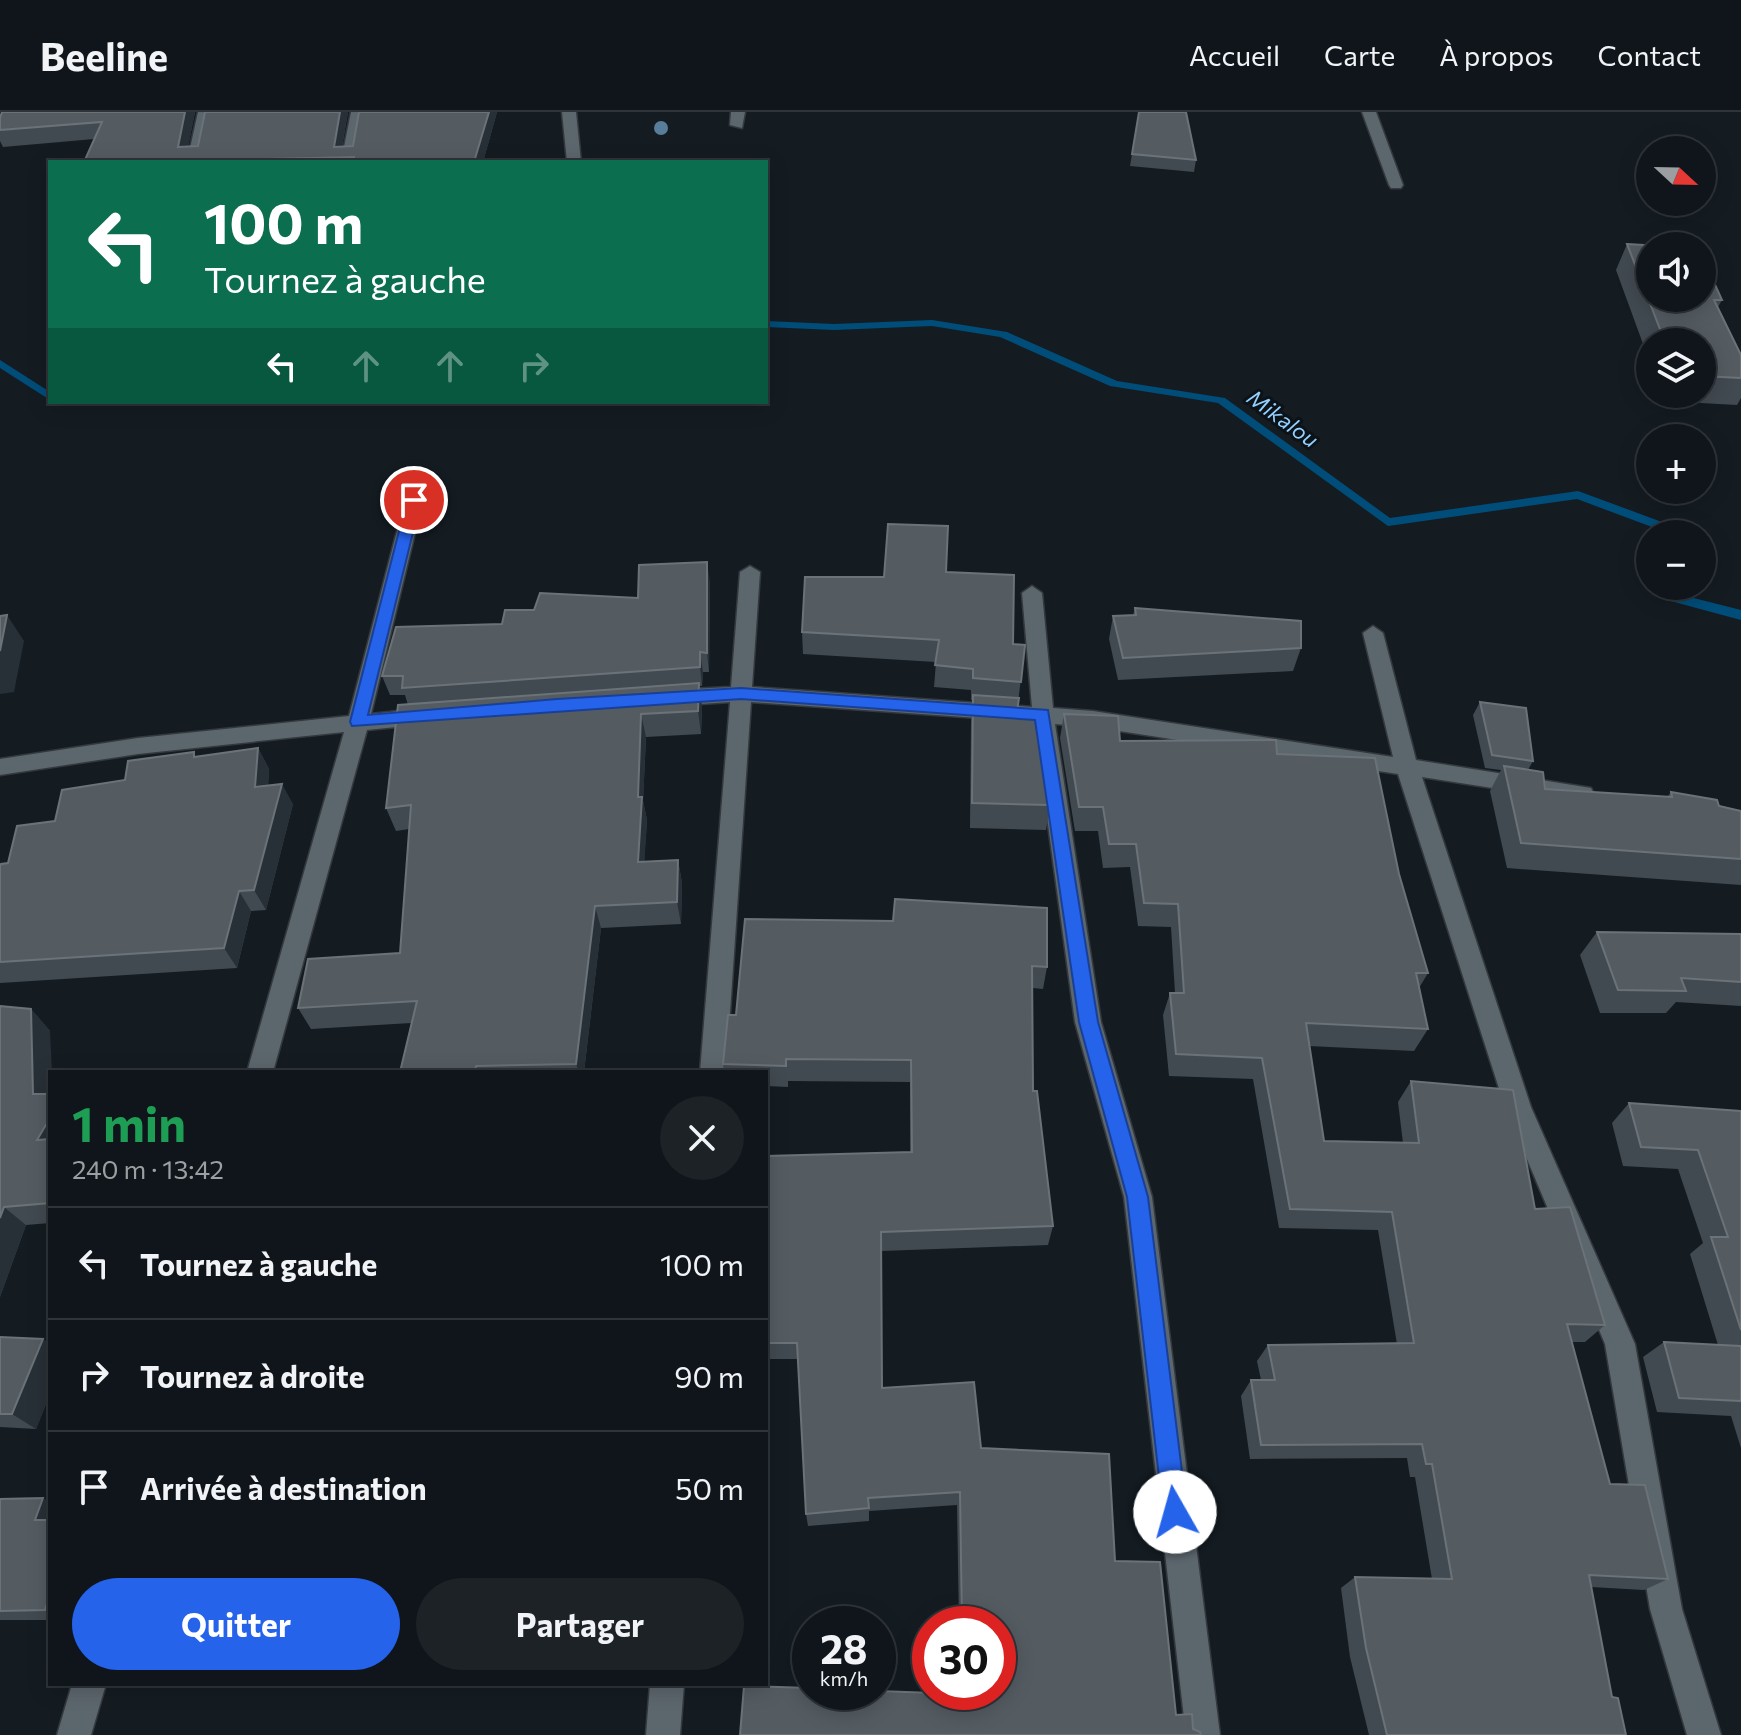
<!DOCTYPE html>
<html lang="fr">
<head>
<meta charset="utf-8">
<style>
  :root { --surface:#0f151a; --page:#1d2227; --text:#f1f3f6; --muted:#9b9fa2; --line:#2f3439; --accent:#2563eb }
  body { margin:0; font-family:Commissioner,sans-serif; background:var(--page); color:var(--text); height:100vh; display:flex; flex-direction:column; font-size:30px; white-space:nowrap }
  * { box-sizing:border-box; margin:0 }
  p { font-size:26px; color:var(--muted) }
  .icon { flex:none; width:44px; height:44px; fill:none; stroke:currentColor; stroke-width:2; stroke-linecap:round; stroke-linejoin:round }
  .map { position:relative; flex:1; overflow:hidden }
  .details { position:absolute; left:48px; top:958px; width:720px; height:616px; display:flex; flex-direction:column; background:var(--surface); border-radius:0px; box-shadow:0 4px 20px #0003,0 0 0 2px var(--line) }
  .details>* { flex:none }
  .hud { position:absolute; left:48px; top:48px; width:720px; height:244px; border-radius:0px; box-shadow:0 4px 20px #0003,0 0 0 2px var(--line); background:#0b6e4f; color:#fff; overflow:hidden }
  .needle { width:52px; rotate:112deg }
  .tools { position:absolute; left:1636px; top:24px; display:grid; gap:16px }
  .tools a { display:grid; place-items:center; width:80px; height:80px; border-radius:50%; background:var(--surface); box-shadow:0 4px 20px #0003,0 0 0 2px var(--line); font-size:40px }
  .speed { position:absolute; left:792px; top:1494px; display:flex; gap:16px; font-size:40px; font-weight:700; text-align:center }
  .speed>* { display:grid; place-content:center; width:104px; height:104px; border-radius:50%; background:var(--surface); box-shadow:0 4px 20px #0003,0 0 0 2px var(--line); line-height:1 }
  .speed small { font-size:20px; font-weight:400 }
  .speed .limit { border:12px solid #d22; background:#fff; color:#111 }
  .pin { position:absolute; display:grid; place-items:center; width:68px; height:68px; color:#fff; margin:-34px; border:4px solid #fff; border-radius:50%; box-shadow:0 2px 8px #0007 }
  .me { position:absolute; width:88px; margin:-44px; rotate:353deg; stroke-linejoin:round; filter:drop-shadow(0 0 6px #0008) }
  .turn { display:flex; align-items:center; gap:28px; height:168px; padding:0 24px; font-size:36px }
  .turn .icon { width:104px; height:104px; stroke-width:2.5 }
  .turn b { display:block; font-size:56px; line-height:68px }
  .lanes { display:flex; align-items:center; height:76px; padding:0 24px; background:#0003; justify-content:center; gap:40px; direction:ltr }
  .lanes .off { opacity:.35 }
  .round { display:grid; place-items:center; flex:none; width:84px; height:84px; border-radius:42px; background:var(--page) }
  .overview { display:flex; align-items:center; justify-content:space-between; height:136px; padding:0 24px }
  h1 { font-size:48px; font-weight:700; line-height:60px; color:#1e9e55 }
  .action { display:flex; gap:16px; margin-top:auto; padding:16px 24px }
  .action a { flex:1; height:92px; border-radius:48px; background:var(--accent); color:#fff; font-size:32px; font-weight:700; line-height:92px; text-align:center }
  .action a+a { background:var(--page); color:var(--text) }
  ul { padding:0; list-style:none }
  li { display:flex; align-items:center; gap:24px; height:112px; padding:0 24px; border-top:2px solid var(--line) }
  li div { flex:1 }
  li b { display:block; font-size:30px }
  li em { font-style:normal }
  header { display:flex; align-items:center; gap:48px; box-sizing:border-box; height:112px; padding:0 40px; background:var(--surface); border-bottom:2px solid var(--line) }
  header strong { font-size:38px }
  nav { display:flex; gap:44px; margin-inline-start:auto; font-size:28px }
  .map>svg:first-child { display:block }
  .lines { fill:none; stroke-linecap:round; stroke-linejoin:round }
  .stream { fill:#004d79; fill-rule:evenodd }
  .street-casing { stroke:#34393d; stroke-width:3 }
  .street { fill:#5c666d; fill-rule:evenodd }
  .tree { fill:#587d9a }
  .wall { fill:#424a51 }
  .shaded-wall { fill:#283037 }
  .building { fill:#545c62; stroke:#6b7278; stroke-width:2 }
  .route { fill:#2563eb; stroke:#184099; stroke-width:2 }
  .labels { text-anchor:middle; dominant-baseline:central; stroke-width:6; stroke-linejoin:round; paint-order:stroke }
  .far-water-label { font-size:22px; font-style:italic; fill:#93d0ff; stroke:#0b1319 }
</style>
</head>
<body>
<header>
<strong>Beeline</strong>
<nav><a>Accueil</a><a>Carte</a><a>À propos</a><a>Contact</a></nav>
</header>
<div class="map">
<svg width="1741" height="1623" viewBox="0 0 1741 1623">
  <rect width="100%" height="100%" fill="#141c22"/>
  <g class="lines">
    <path class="stream" d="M 932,208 L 1007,220 L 1117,269 L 1225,286 L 1390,406 L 1578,379 L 1662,410 L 1665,422 L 1653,422 L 1652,415 L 1577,387 L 1388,414 L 1218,291 L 1110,274 L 1000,225 L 932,214 L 834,218 L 766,215 L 766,209 L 834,212 Z
      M 0,248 L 50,280 L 50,288 L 0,256 Z
      M 1659,474 L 1673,474 L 1674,481 L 1741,498 L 1741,508 L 1663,487 Z"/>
    <g class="street-casing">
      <path id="street" d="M 198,0 L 212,0 L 201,50 L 187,50 Z
        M 351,0 L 365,0 L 355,50 L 341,50 Z
        M 562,0 L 576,0 L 581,50 L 567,50 Z
        M 731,0 L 745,0 L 742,16 L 730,13 Z
        M 1362,0 L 1376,0 L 1403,73 L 1401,76 L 1391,76 L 1389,73 Z
        M 414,382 L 423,388 L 371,602 L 426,596 L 434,599 L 437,604 L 434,609 L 426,612 L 367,618 L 273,960 L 247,960 L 344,620 L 138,642 L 0,663 L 0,647 L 138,626 L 349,604 L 405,388 Z
        M 750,454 L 760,460 L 752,575 L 1032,595 L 1022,481 L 1032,474 L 1042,481 L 1053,596 L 1093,599 L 1393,645 L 1363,521 L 1373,514 L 1383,521 L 1416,648 L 1591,676 L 1594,682 L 1591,688 L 1583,690 L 1422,665 L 1531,995 L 1635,1232 L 1682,1497 L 1721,1623 L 1687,1623 L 1650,1497 L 1605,1232 L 1505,995 L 1398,662 L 1093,615 L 1055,612 L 1101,910 L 1152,1085 L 1220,1623 L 1186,1623 L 1124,1085 L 1075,910 L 1034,610 L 751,590 L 726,960 L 700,960 L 730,590 L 671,594 L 664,591 L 660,586 L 664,581 L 671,578 L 731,575 L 740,460 Z
        M 72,1572 L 106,1572 L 91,1623 L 57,1623 Z
        M 650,1572 L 684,1572 L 680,1623 L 646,1623 Z"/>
    </g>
    <use href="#street" class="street"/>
  </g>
  <circle class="tree" cx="661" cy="16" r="7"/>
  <path class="wall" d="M 2,0 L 195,0 L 188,34 L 198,34 L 205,0 L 348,0 L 342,35 L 353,34 L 497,0 L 483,50 L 84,50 L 94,27 L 3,35 L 0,29 L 0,6 Z
    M 1134,0 L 1186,0 L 1196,48 L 1194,60 L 1130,54 L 1139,0 Z
    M 1627,132 L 1722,188 L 1718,195 L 1741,243 L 1741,286 L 1737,293 L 1664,289 L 1661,282 L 1702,282 L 1702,230 L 1650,230 L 1650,251 L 1616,158 Z
    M 946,460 L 1013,532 L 1025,533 L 1017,599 L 1050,693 L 1046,718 L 970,716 L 971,609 L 973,588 L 971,588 L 971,578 L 934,575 L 936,550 L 803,542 L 802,520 L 884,465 Z
    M 710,470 L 709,560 L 703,560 L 702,574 L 699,574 L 702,595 L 701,622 L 646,625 L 643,689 L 647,708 L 644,750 L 678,748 L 682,771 L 681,812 L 601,816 L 584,960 L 400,960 L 411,911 L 311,917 L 298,896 L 400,841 L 409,717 L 396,719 L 386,696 L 408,593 L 405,583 L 390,583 L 382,564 L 534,498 L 638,486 Z
    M 1135,496 L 1301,536 L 1293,559 L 1118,568 L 1109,527 L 1113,504 L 1133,503 Z
    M 1480,590 L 1533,649 L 1528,658 L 1545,677 L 1667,685 L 1671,680 L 1741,699 L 1741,773 L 1507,756 L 1490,679 L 1501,658 L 1485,656 L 1473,603 Z
    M 1064,602 L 1120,629 L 1277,642 L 1399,762 L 1428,861 L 1419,876 L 1428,917 L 1414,939 L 1309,934 L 1324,1029 L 1403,1031 L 1398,990 L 1411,969 L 1535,1097 L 1605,1213 L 1585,1230 L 1572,1230 L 1610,1372 L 1668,1467 L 1644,1478 L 1591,1475 L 1612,1585 L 1626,1623 L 1369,1623 L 1350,1545 L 1341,1476 L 1355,1465 L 1432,1467 L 1415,1365 L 1410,1365 L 1407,1346 L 1250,1347 L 1241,1284 L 1251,1268 L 1261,1268 L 1257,1249 L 1268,1233 L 1397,1232 L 1378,1118 L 1279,1116 L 1253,967 L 1169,964 L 1163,903 L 1170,881 L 1175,881 L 1171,815 L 1138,814 L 1130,755 L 1103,756 L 1098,719 L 1075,719 L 1060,626 Z
    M 258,636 L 269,657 L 268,674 L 293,692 L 266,798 L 251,799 L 237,856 L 0,871 L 0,754 L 8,751 L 55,709 L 125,668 L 197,645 Z
    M 893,809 L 1047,855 L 1043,877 L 1033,876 L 1033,979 L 1053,1114 L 1048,1133 L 882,1139 L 882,1276 L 981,1336 L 1115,1449 L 1176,1603 L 1193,1617 L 960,1582 L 959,1580 L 998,1580 L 998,1512 L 959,1512 L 957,1393 L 869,1399 L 869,1409 L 808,1414 L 806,1402 L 798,1247 L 766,1247 L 766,1044 L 910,1040 L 910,970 L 788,969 L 788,975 L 766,974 L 766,960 L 724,960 L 723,952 L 736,903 Z
    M 1597,820 L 1741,822 L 1741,894 L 1676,890 L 1666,901 L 1600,901 L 1580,843 Z
    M 0,894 L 31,897 L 50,919 L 50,1111 L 26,1113 L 0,1185 Z
    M 1629,991 L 1741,999 L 1741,1336 L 1731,1304 L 1657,1300 L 1643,1245 L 1664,1230 L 1718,1233 L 1690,1142 L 1703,1131 L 1678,1057 L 1623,1054 L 1612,1011 Z
    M 0,1225 L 43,1227 L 50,1233 L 50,1282 L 36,1317 L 0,1315 Z
    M 0,1387 L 50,1390 L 50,1508 L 0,1508 Z"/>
  <path class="shaded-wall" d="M 185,0 L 195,0 L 185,50 L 178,35 Z
    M 340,0 L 348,0 L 340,45 L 334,35 Z
    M 489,0 L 497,0 L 483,50 L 474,50 Z
    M 707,450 L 710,470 L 709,560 L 707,541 Z
    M 7,503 L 24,529 L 14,580 L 0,582 L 0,539 Z
    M 700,540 L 703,560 L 702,574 L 700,555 Z
    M 699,571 L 702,595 L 701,622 L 698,599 Z
    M 641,602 L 646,625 L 643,689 L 647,708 L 643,773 L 638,750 L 638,685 Z
    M 258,636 L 269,657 L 267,696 L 255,675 Z
    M 282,672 L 293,692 L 266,798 L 254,778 Z
    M 678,748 L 682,771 L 681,812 L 677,790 Z
    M 239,779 L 251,799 L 237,856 L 224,836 Z
    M 595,794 L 601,816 L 584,960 L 579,960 L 576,952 Z
    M 31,897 L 50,919 L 52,960 L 50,960 L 50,999 L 33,982 Z
    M 50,1006 L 50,1041 L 37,1028 Z
    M 4,1095 L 26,1113 L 0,1185 L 0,1106 Z
    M 43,1227 L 50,1233 L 50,1282 L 36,1317 L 12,1302 Z
    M 43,1386 L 50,1390 L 50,1416 L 35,1408 Z
    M 50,1482 L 50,1500 L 45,1498 Z"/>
  <path class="building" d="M 2,0 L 185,0 L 178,35 L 198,34 L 205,0 L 340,0 L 334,35 L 353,34 L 359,0 L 489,0 L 474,50 L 353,50 L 354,45 L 267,47 L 266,50 L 84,50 L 102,10 L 0,18 L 0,6 Z
    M 1139,0 L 1186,0 L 1196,48 L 1132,42 Z
    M 1627,132 L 1662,134 L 1650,134 L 1650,186 L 1702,186 L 1702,144 L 1722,188 L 1714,188 L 1741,243 L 1741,266 L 1702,264 L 1702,230 L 1665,230 Z
    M 888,412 L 948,414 L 946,460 L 1014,463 L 1013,532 L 1025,533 L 1021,570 L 973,566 L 973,557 L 935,553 L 939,528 L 802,520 L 805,465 L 884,465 Z
    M 707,450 L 707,541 L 700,540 L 700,555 L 402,576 L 403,564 L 382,564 L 396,515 L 502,512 L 505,498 L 534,498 L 540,481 L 638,486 L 639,453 Z
    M 1135,496 L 1301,509 L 1301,536 L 1123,546 L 1113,504 L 1136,503 Z
    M 7,503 L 0,539 L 0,504 Z
    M 699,571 L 698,599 L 641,602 L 638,685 L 642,685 L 638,750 L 678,748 L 677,790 L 595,794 L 576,952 L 476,954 L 475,960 L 400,960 L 417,889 L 298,896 L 308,847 L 400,841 L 411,693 L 386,696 L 398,593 Z
    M 973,583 L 1019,586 L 1017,599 L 1036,600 L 1050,693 L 972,691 Z
    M 1480,590 L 1526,596 L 1533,649 L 1492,643 Z
    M 1064,602 L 1118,604 L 1120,629 L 1276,628 L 1277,642 L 1375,646 L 1399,762 L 1428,861 L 1416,861 L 1428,917 L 1306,911 L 1324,1029 L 1419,1031 L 1411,969 L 1513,978 L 1535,1097 L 1570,1095 L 1605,1213 L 1567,1212 L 1610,1372 L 1645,1373 L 1668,1467 L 1589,1463 L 1612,1585 L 1618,1586 L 1626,1623 L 1387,1623 L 1366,1536 L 1355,1465 L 1452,1467 L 1432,1352 L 1426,1352 L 1422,1332 L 1261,1333 L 1251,1268 L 1275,1268 L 1268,1233 L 1414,1231 L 1392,1100 L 1290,1097 L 1262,946 L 1176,942 L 1170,881 L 1184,881 L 1178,792 L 1144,791 L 1136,732 L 1109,732 L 1103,695 L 1079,695 Z
    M 258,636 L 255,675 L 282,672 L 254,778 L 239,779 L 224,836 L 0,850 L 0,754 L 1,752 L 8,751 L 17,714 L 55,709 L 62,678 L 125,668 L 128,649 L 194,640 L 194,645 Z
    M 1504,654 L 1543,660 L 1545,677 L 1672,685 L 1671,680 L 1717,688 L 1719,694 L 1741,699 L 1741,747 L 1521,731 Z
    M 895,787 L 1047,796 L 1047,855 L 1032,854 L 1033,979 L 1037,979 L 1053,1114 L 881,1120 L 882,1276 L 974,1270 L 981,1336 L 1109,1342 L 1115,1449 L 1160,1450 L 1176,1603 L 1192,1602 L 1193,1617 L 1200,1620 L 1201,1623 L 740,1623 L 744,1574 L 810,1576 L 810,1580 L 878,1579 L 962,1582 L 962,1580 L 998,1580 L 998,1512 L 962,1512 L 960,1380 L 868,1386 L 869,1396 L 806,1402 L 797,1231 L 766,1231 L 766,1044 L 912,1040 L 911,948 L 786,947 L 786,954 L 723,952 L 728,903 L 736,903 L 745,807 L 893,809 Z
    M 1597,820 L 1741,822 L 1741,870 L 1681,866 L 1686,879 L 1618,878 Z
    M 0,894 L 31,897 L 33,982 L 50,982 L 50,1006 L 37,1028 L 50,1027 L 50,1091 L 4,1095 L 0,1106 Z
    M 1629,991 L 1741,999 L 1741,1218 L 1711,1125 L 1728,1125 L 1698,1038 L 1641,1035 Z
    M 0,1225 L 43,1227 L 12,1302 L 0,1302 Z
    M 1664,1230 L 1741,1234 L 1741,1289 L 1679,1286 Z
    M 43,1386 L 35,1408 L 50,1408 L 50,1482 L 45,1498 L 0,1499 L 0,1387 Z"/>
  <path class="route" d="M 414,383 L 421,388 L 368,603 L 557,587 L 741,576 L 1048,598 L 1098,910 L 1148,1085 L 1187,1400 L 1183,1409 L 1175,1412 L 1167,1409 L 1163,1400 L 1127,1085 L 1079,910 L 1035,608 L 741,587 L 352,614 L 350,610 L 407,388 Z"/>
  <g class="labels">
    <g class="far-water-label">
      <text transform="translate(1283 306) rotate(36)">Mikalou</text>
    </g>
  </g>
</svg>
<div class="tools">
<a><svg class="needle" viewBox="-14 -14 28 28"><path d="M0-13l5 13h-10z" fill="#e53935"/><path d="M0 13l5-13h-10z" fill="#9b9fa2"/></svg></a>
<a><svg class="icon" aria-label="sound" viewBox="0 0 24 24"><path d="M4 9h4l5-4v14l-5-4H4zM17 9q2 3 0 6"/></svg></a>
<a><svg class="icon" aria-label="layers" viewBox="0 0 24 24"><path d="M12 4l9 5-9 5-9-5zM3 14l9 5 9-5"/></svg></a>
<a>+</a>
<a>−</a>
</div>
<div class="speed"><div>28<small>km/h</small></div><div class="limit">30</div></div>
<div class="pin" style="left:414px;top:388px;background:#d93025"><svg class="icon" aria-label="arrive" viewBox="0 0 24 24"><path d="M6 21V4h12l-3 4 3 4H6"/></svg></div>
<svg class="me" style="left:1175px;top:1400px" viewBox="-20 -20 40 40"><circle r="19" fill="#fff"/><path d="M0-13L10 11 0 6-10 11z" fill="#2563eb"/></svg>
<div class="hud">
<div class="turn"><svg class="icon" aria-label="left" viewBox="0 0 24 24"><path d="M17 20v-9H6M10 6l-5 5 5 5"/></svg><div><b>100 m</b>Tournez à gauche</div></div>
<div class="lanes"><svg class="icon" aria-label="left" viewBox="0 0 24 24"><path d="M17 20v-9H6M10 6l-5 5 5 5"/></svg><svg class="icon off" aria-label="ahead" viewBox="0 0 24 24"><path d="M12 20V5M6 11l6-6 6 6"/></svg><svg class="icon off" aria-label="ahead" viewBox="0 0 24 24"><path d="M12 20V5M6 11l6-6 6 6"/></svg><svg class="icon off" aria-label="right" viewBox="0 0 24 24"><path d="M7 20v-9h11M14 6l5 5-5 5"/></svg></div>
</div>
<section class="details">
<div class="overview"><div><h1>1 min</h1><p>240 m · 13:42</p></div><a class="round"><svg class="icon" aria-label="close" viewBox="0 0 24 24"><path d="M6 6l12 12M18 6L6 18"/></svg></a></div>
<ul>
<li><svg class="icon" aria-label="left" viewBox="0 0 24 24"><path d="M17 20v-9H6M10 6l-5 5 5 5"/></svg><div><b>Tournez à gauche</b></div><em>100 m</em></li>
<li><svg class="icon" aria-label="right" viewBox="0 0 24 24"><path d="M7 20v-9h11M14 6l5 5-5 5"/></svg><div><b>Tournez à droite</b></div><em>90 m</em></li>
<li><svg class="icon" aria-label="arrive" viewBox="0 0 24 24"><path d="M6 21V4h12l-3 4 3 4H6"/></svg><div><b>Arrivée à destination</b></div><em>50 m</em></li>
</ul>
<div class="action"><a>Quitter</a><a>Partager</a></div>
</section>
</div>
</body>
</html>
